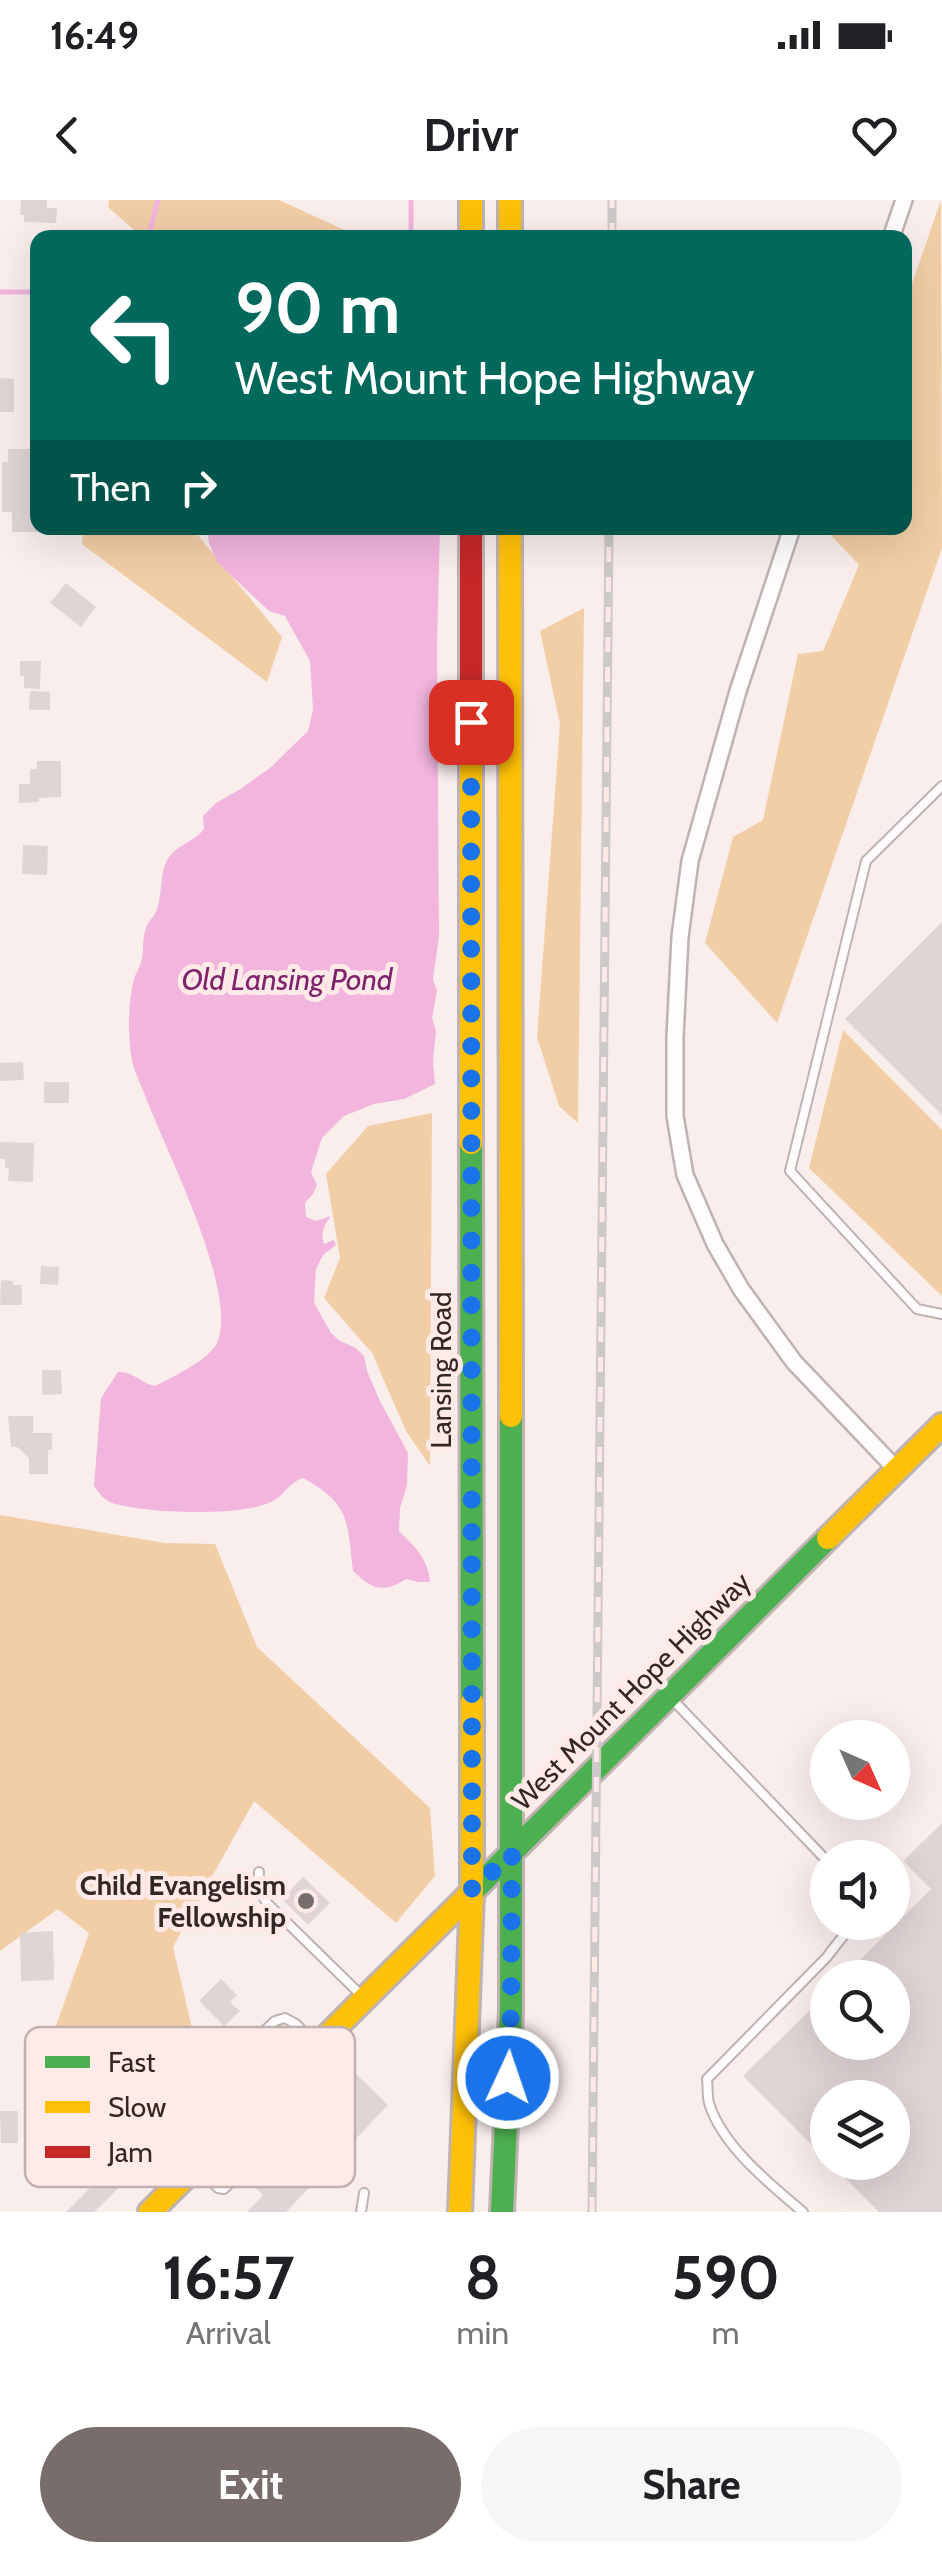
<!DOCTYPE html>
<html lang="en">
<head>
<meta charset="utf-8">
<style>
  :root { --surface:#fff; --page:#f6f6f6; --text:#202124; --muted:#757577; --accent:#796d6b }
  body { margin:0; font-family:Cabin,sans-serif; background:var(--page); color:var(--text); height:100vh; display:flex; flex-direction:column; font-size:38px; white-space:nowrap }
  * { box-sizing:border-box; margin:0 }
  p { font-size:32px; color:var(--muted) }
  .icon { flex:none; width:55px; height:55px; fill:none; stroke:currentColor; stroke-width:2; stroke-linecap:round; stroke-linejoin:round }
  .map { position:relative; height:2012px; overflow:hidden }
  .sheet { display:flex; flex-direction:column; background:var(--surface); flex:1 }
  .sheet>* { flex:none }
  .banner { position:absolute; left:30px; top:30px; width:882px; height:305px; border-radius:20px; box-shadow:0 10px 40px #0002; background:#00695c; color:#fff; overflow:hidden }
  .needle { width:65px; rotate:135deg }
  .buttons { position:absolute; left:810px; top:1520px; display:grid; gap:20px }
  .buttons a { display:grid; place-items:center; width:100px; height:100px; border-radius:50%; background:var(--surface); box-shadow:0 10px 40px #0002; font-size:50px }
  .pin { position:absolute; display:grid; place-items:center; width:85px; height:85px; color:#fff; margin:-42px; border-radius:20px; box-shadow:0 5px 15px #0006 }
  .me { position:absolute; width:110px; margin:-55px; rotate:3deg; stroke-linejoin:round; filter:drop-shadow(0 0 8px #0008) }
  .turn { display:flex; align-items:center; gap:35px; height:210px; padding:0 40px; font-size:45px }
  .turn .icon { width:130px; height:130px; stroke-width:2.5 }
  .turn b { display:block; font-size:70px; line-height:85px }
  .then { display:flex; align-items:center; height:95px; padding:0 40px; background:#0003; gap:20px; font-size:38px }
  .eta { display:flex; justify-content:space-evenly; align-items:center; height:170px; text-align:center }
  .eta b { font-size:60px; font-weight:700; line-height:70px }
  .primary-button { display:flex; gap:20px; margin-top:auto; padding:20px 40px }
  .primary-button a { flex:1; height:115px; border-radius:60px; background:var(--accent); color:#fff; font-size:40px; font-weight:700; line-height:115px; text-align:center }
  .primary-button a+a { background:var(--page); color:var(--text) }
  .status { display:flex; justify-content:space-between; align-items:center; height:70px; padding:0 50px; background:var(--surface); direction:ltr }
  .status svg { height:28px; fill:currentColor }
  header { display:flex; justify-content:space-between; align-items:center; height:130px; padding:0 40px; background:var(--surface); font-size:45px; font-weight:700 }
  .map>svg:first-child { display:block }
  .green { fill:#f2cea6 }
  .water { fill:#f2b5de }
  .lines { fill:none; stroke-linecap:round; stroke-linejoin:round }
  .stream { stroke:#f2b5de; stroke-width:5 }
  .building { fill:#e0d4d5 }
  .lane-casing { stroke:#bfb3b2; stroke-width:12 }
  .street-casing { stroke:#bfb3b2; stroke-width:20 }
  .fast-casing { stroke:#bfb3b2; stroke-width:28 }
  .slow-casing { stroke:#bfb3b2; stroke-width:28 }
  .jam-casing { stroke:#bfb3b2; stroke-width:28 }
  .lane { stroke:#fefcfc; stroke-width:8 }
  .street { stroke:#fefcfc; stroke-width:15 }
  .fast { stroke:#4caf50; stroke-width:22 }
  .slow { stroke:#ffc107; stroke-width:22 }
  .jam { stroke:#c62828; stroke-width:22 }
  .rail-casing { stroke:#cdc9c9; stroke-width:9 }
  .rail { stroke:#ffeae8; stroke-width:5; stroke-dasharray:15; stroke-linecap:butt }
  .route { stroke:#1a73e8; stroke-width:18; stroke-dasharray:0 32.4 }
  .poi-dot { fill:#796d6b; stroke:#ffeae8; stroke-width:4 }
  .labels { text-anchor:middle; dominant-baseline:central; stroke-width:10; stroke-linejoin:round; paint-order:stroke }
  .street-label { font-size:28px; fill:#332725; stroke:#ffeae8 }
  .poi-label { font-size:28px; font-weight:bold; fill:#332725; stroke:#ffeae8; text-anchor:end }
  .water-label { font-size:30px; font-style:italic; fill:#7f216b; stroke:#ffeae8 }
  .key { fill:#ffeae8; stroke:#c2b0ae; stroke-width:2.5 }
  .key-label { font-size:28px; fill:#332725 }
</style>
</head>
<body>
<div class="status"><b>16:49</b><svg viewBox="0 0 49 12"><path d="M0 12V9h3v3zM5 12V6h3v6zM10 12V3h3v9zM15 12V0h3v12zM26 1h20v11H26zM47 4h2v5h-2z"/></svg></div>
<header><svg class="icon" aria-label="back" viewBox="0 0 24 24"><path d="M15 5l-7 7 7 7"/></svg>Drivr<svg class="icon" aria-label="heart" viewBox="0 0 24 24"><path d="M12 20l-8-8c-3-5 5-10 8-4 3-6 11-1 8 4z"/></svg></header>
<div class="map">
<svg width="942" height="2012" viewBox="0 0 942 2012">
  <rect width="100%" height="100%" fill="#faeeed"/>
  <path class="green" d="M 109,0 L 279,0 L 360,37 L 142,37 L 108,7 Z
    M 941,0 L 942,348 L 777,823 L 705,743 L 733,637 L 763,620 L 798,454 L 823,451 L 859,365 L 827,331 L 828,328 L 905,328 L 905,104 Z
    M 83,328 L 192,328 L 282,437 L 267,482 L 82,344 Z
    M 584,408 L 578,923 L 559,906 L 537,837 L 560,524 L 540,431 Z
    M 843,830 L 942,930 L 942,1096 L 809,968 Z
    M 432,913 L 430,1266 L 406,1231 L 372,1153 L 324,1098 L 340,1058 L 326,974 L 368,926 Z
    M 0,1315 L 165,1343 L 215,1344 L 257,1447 L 430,1608 L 435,1676 L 396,1723 L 254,1601 L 173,1747 L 199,1858 L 144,1842 L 72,1909 L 31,1896 L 89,1733 L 58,1709 L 0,1751 Z"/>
  <path class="water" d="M 207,328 L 440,328 L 437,444 L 439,736 L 433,779 L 437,791 L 432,818 L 436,831 L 433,861 L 435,884 L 404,899 L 374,904 L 344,916 L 322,938 L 311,972 L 317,985 L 313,994 L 305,1003 L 306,1017 L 316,1021 L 331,1016 C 324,1026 320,1032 324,1044 L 334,1040 L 336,1045 L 323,1055 L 316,1069 L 314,1103 L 331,1133 L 340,1141 L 356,1148 L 364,1156 L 367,1171 L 379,1199 L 408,1253 L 407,1285 L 400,1308 L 399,1331 C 415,1347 428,1358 430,1382 L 419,1382 L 406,1379 C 382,1394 372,1389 353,1371 C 347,1322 351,1304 303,1278 C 289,1282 285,1295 273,1301 C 245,1317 141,1314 110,1302 C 103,1299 99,1293 94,1286 L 101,1198 L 118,1172 C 133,1171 141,1183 155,1186 C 172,1177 209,1160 217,1143 C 239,1092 166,951 146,898 C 141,884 133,870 131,855 C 128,832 128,802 134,779 C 136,772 141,766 142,758 C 144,748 142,738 146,728 C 148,721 155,716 157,709 C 163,692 159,672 169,657 C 179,644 194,642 204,629 L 203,616 L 216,603 L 239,590 L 270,568 L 308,531 L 313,510 L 310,461 L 285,416 L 269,411 L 217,362 L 209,343 Z"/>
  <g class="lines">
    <path class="stream" d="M 411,0 L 411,38
      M 130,38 L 149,35 L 158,0
      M 0,92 L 38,92"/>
  </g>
  <path class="building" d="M 21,0 L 47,0 L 47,8 L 57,8 L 56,23 L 24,22 L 24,15 L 20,15 Z
    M 0,178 L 14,179 L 14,212 L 0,212 Z
    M 8,249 L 32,249 L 33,275 L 38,275 L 38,332 L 12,332 L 12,312 L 2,312 L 2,262 L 8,262 Z
    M 66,383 L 96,407 L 81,427 L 50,403 Z
    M 20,461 L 41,461 L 40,489 L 24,488 L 24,476 L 20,476 Z
    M 30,491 L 50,492 L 50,510 L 29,510 Z
    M 37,561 L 61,561 L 61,597 L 39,598 L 39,602 L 19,603 L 19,584 L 30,584 L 30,569 L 37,569 Z
    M 23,645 L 48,646 L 47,675 L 22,674 Z
    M 942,722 L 942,915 L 845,819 Z
    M 23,862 L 24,880 L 0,881 L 0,863 Z
    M 44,882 L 69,882 L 69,903 L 44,903 Z
    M 0,942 L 34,943 L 33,982 L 8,981 L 9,968 L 5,968 L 5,959 L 0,959 Z
    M 41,1066 L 59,1067 L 58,1085 L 40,1084 Z
    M 1,1080 L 13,1081 L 13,1085 L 22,1085 L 22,1105 L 0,1105 Z
    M 42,1170 L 61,1170 L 62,1194 L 42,1195 Z
    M 8,1216 L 33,1216 L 33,1233 L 52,1233 L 52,1250 L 48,1250 L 48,1274 L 29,1274 L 29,1258 L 17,1247 L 11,1247 Z
    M 942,1623 L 942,2012 L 879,2012 L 829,1962 L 892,1962 L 892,1898 L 828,1898 L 828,1961 L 743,1876 L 828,1792 L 828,1842 L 892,1842 L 892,1778 L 842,1778 L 931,1689 L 903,1661 Z
    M 303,1677 L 330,1703 L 308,1725 L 282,1699 Z
    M 53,1731 L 54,1780 L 21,1781 L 20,1733 Z
    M 221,1779 L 237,1795 L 230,1802 L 240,1811 L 224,1826 L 199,1801 Z
    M 353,1871 L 388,1905 L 286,2012 L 247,2012 L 263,1995 L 248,1981 Z
    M 0,1911 L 18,1911 L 18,1943 L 1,1943 Z
    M 107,1948 L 132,1975 L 94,2012 L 66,2012 L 92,1986 L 89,1983 L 104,1969 L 95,1959 Z"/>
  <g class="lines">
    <g class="lane-casing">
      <path id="lane" d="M 942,586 L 866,661 L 790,971 L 917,1109 L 942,1114
        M 672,1499 L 828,1662
        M 259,1672 L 258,1689 L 267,1703 L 361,1795
        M 244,1850 L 275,1821 L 285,1818 L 296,1824 L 314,1843
        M 197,1967 L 218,1988 L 224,1989 L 322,1892 L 321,1885 L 303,1867
        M 361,2012 L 364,1993
        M 803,2012 C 770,1984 722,1946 709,1903 C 707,1896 708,1886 707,1879 L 826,1758 L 851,1726 L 851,1722"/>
    </g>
    <g class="street-casing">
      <path id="street" d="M 891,38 L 904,0
        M 792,328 L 738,491 L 690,661 L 680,737 L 675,837 L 675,916 L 685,975 L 715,1044 L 741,1089 L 794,1162 L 896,1269"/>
    </g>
    <g class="fast-casing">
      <path id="fast" d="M 471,943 L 472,1502
        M 467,1697 L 828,1338
        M 502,2012 L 511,1811 L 511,1216"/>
    </g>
    <g class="slow-casing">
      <path id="slow" d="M 471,0 L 471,38
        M 510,0 L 510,38
        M 510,328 L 511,1216
        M 471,534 L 471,943
        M 828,1338 L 942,1225
        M 150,2012 L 467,1697
        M 460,2012 L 472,1692 L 472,1502"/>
    </g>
    <g class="jam-casing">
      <path id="jam" d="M 471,328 L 471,534"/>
    </g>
    <use href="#lane" class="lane"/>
    <use href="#street" class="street"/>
    <use href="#fast" class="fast"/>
    <use href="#slow" class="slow"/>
    <use href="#jam" class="jam"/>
    <g class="rail-casing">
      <path id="rail" d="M 612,38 L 612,0
        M 592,2012 L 609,328"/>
    </g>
    <use href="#rail" class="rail"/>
  </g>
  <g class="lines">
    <path class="route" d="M 471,522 L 472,1692 L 512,1652 L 511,1812 L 508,1878"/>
  </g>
  <circle class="poi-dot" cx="306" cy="1701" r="10"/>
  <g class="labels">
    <g class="street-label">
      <text transform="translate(441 1170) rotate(-90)">Lansing Road</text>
      <text transform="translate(631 1491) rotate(-45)">West Mount Hope Highway</text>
    </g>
    <g class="poi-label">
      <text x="286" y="1685">Child Evangelism<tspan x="286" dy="32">Fellowship</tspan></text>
    </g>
    <g class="water-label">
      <text x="287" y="779">Old Lansing Pond</text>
    </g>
  </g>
  <rect x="25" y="1827" width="330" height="160" rx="15" class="key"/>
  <rect x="45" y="1856" width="45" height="12" fill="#4caf50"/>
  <rect x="45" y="1901" width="45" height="12" fill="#ffc107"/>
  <rect x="45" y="1946" width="45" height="12" fill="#c62828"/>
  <g class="key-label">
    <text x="108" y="1872">Fast</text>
    <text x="108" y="1917">Slow</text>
    <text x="108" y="1962">Jam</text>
  </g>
</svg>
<div class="buttons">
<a><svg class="needle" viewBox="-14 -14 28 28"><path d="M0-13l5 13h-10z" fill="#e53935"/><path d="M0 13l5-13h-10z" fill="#757577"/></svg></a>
<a><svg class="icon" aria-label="sound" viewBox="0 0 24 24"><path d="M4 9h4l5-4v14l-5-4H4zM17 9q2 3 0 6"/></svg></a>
<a><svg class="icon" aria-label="search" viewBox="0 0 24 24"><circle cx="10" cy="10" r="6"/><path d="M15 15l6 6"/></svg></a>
<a><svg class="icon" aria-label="layers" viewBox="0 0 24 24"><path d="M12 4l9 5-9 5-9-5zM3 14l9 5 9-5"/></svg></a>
</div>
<div class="pin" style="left:471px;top:522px;background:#d93025"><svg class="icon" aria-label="arrive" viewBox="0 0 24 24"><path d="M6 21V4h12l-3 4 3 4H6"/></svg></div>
<svg class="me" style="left:508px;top:1878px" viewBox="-20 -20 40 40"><circle r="17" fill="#1a73e8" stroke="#fff" stroke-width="3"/><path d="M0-11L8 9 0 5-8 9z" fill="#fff"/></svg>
<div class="banner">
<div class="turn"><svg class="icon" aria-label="left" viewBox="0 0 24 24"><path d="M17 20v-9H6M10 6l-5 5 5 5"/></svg><div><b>90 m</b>West Mount Hope Highway</div></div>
<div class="then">Then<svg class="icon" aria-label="right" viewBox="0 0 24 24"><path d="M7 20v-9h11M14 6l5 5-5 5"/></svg></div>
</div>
</div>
<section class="sheet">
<div class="eta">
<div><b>16:57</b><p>Arrival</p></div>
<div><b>8</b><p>min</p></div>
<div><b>590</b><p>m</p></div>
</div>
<div class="primary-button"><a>Exit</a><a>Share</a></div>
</section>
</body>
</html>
